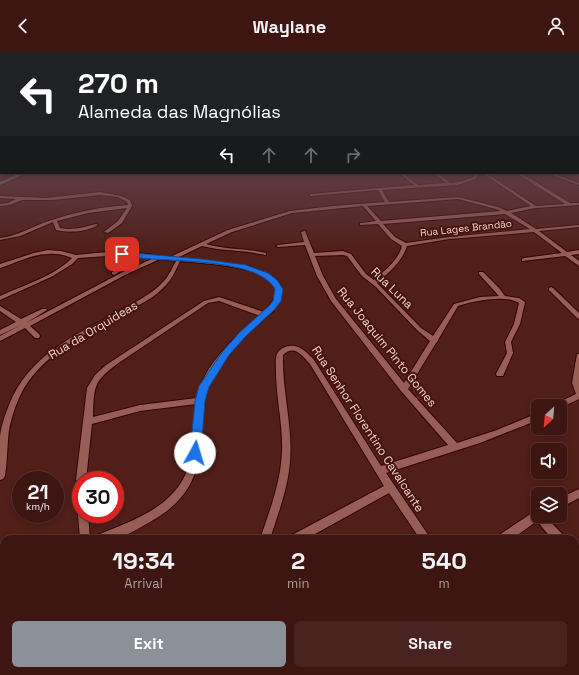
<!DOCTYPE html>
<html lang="en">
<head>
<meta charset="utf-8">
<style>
  :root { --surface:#3d1612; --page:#482320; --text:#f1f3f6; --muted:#ad9f9f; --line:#563532; --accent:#8c9099 }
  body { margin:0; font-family:"Space Grotesk",sans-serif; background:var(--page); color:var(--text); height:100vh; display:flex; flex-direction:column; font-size:15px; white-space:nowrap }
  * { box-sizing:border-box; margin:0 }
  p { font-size:13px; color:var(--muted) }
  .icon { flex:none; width:22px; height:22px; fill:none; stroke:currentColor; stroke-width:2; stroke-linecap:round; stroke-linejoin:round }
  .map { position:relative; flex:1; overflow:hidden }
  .side { position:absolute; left:0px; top:483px; width:579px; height:140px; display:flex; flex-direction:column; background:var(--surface); border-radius:12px 12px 0 0; box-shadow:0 2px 6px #0003,0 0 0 1px var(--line) }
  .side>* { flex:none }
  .guide { position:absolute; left:0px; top:0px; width:579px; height:122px; box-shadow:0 2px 6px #0003,0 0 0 1px var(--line); background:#202124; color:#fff; overflow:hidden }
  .needle { width:26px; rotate:206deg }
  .controls { position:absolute; left:531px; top:347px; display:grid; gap:8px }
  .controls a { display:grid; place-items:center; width:36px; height:36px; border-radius:6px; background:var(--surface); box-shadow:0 2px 6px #0003,0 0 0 1px var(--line); font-size:20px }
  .speed { position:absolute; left:12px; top:419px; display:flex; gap:8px; font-size:20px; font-weight:700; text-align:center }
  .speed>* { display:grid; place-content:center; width:52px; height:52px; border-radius:50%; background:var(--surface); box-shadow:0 2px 6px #0003,0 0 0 1px var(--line); line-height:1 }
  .speed small { font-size:10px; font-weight:400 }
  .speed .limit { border:6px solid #d22; background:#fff; color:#111 }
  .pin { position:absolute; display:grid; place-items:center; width:34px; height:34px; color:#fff; margin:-17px; border-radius:8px; box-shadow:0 2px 6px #0006 }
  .me { position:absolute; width:44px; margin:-22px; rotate:6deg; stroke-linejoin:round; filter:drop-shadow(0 0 3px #0008) }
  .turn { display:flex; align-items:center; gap:14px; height:84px; padding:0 12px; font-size:18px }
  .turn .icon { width:52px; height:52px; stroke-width:2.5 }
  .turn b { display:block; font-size:28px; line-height:34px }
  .lanes { display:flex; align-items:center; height:38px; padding:0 12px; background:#0003; justify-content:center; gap:20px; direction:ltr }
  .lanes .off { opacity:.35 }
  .eta { display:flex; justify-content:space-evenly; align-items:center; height:68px; text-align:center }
  .eta b { font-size:24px; font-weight:600; line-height:28px }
  .button { display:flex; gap:8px; margin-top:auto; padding:8px 12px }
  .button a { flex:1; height:46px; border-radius:6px; background:var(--accent); color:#fff; font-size:16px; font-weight:600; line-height:46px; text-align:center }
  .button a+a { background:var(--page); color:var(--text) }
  header { display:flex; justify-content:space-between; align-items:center; height:52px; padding:0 12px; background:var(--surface); font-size:18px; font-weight:600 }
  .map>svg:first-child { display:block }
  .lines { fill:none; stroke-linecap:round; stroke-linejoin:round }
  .minor-casing { stroke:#340402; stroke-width:2 }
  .major-casing { stroke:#340402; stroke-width:2 }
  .minor { fill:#985e56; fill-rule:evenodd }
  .major { fill:#6b969d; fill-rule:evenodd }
  .route { fill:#1a73e8; stroke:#114b97 }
  .labels { text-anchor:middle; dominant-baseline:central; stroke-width:4; stroke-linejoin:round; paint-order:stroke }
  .far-street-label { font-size:10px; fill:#f6d4ce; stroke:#45140e }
  .street-label { font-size:12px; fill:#f6d4ce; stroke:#45140e }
</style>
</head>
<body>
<header><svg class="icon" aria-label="back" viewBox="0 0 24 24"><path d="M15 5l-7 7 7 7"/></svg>Waylane<svg class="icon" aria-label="person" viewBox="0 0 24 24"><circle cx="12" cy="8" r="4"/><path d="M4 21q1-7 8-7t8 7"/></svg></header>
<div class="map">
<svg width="579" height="623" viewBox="0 0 579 623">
  <rect width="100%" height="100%" fill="#511e18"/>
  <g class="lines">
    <g class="minor-casing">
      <path id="minor" d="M 0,117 L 1,117 L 1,119 L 0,119 Z
        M 578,119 L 579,119 L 579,121 L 578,121 Z
        M 399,121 L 403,121 L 418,133 L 446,131 L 434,121 L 438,121 L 450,131 C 458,131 466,128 473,125 L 475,121 L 479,121 L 476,127 L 457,133 L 382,138 L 389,150 L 458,145 L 498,155 L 507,159 L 531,154 L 482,121 L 486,121 L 536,154 L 565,152 L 516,121 L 521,121 L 570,151 L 579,151 L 579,153 L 535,156 L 511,161 L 536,177 L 579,173 L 579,175 L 539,179 L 567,200 L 579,198 L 579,202 L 571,203 L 579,209 L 579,214 L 565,204 L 522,209 L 522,207 L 524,206 L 562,201 L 534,180 L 449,187 L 407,194 C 402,210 389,220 377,231 L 421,276 L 433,284 L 454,252 L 480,245 L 499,244 L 479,222 L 479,220 L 483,220 L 499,236 L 505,244 L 519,246 L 525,250 L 520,272 L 511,290 L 513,301 L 503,324 L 497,324 L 496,322 L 507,301 L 505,290 L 514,272 L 519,251 C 505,242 473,249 458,254 L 438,288 L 438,289 L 436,291 L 408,337 L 457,391 L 497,378 L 538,361 L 538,368 L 480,391 L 386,421 L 431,487 L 420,487 L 389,441 L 306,487 L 291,487 L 292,483 L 384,434 L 310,312 C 302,303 294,292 283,303 C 282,339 293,374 290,410 C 288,436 278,462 270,487 L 260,487 C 270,458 281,429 282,399 C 283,372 276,346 276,320 C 276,315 275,306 277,302 C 278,299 281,297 283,296 C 296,289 307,300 314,308 L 381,414 L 448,393 L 401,339 L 331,249 L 317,224 L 305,193 L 278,195 L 276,194 L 278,193 L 304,190 L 301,180 L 305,179 L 314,201 L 343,199 L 351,202 L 366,222 L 374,228 C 385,218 398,209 402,194 L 391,187 L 378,172 L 360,173 L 360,171 L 362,171 L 376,169 L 363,154 L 292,161 L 232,180 L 206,192 C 226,198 246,196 266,201 L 266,203 L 249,200 L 217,197 L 202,194 L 177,206 L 248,214 L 268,222 L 277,228 L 282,237 L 281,245 L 273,259 L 244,284 L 219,315 L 208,334 L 205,346 C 198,402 207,438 150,470 C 140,476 126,484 114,487 C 109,488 102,487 96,487 L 97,483 C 132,469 175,455 188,416 C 194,396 194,374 196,352 L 140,359 L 92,372 L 86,428 L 81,428 L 81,432 L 78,431 L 76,428 L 87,336 L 95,323 L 106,313 L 204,249 L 219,245 L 264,260 C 310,214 205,212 180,209 C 176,217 173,226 166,233 C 155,246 138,253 124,262 C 86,282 39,303 20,344 C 14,357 9,372 8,388 C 7,400 7,412 5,424 L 3,427 L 0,428 C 0,414 0,399 0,385 C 1,374 5,363 9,353 C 28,304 74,284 117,260 C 133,251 151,243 163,230 C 169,224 172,216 176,209 L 160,207 L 125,223 L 30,274 L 39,282 L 40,284 L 39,286 L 35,286 L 25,276 L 0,289 L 0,284 L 21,273 L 0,283 L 0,278 L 16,270 L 0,259 L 0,254 L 21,267 L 42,257 L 46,257 L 47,258 L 26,271 L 121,221 L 154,206 L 138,205 L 128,215 L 114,223 L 112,222 L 112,220 L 124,213 L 133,204 L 107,204 L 78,206 L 72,212 L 53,224 L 0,248 L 0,244 C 24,233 53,225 72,206 C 65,203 56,201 48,202 C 32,202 16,211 0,216 L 0,212 L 34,201 L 48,198 L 61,199 L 76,203 L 107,200 L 137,201 L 170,205 L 228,178 L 290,159 L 333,154 L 385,150 L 378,138 L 311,144 L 309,143 L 311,142 L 414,133 ZM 458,147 L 496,157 L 501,159 L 381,169 L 367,154 ZM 505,162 L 530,177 L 449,185 L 406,191 L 395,185 L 383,172 ZM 343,203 L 347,204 L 362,224 L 376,235 L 417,278 L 430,289 L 404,331 L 336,247 L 323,224 L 315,204 ZM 219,249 L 260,264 C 236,284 203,313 197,346 L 140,353 L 93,365 C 94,335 93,330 117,312 L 208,251 Z
        M 546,121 L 551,121 L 579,131 L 579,133 Z
        M 100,140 L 121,144 L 130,148 L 132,154 L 122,171 L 108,181 L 104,180 L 118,169 L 127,156 L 88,161 L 57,169 L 60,176 C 73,179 84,175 96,172 L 98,173 C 86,180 70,181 56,178 L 53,170 L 20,184 L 0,188 L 0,186 C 18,184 33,174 49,169 C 75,160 101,155 128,153 L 127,150 L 118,145 L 100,143 L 53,148 L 22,148 L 10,153 L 0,154 L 0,152 L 8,151 L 16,147 L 0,146 L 0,144 L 46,146 Z
        M 551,235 L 553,236 L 579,261 L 579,267 L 577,266 L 549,238 L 549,236 Z
        M 577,302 L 579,302 L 579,347 L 560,356 L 560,354 L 554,354 L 555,352 L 576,342 L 572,331 Z
        M 579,437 L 579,446 L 560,456 L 560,446 Z
        M 538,457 L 538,464 L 545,464 L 563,483 L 564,487 L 552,487 L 537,469 L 512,487 L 498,487 L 499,483 Z
        M 81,458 L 81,462 L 88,462 L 90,487 L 80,487 L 78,462 Z
        M 575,500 L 579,502 L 579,515 L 575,513 Z
        M 4,598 L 4,612 L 0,614 L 0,600 Z
        M 62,619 L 82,619 L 81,623 L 61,623 Z
        M 243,619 L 256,619 L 257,623 L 244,623 Z
        M 330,619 L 346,619 L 345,623 L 329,623 Z
        M 405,619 L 419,619 L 420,623 L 406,623 Z
        M 540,619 L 554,619 L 555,623 L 541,623 Z"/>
    </g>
    <g class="major-casing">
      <path id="major" d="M 20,121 L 26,121 L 0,133 L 0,130 Z"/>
    </g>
    <use href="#minor" class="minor"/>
    <use href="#major" class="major"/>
  </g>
  <linearGradient id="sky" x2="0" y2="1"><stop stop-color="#2d100d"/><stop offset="0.56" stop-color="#5f4148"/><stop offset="1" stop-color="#5f4148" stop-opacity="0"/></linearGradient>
  <rect width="579" height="199" fill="url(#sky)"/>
  <path class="route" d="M 122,200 L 201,207 L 246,213 L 268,221 L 277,228 L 283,237 L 281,249 L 274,258 L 246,284 L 229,303 L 209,335 L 205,349 L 201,401 L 199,405 L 195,406 L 191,405 L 190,401 L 195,349 L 199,334 L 223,299 L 240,280 L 269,254 L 273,249 L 275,237 C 256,203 156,211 120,204 L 120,201 Z"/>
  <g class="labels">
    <g class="far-street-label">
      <text transform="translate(466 176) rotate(-6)">Rua Lages Brandão</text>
    </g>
    <g class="street-label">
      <text transform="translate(392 236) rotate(44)">Rua Luna</text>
      <text transform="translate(93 278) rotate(-31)">Rua da Orquideas</text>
      <text transform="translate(387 295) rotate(51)">Rua Joaquim Pinto Gomes</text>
      <text transform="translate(368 377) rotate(57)">Rua Senhor Florentino Cavalcante</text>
    </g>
  </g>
</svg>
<div class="controls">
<a><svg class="needle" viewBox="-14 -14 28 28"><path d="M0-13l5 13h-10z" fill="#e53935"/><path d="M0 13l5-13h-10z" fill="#ad9f9f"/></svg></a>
<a><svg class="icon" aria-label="sound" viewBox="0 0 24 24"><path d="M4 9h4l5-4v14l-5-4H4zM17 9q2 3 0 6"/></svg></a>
<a><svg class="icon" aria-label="layers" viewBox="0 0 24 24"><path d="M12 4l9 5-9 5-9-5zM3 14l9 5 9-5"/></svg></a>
</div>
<div class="speed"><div>21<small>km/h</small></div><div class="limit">30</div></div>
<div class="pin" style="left:122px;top:202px;background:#d93025"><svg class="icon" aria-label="arrive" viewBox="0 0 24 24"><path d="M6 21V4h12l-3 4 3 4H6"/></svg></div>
<svg class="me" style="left:195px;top:401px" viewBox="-20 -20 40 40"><circle r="19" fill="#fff"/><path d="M0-13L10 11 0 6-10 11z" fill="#1a73e8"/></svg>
<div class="guide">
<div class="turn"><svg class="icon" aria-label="left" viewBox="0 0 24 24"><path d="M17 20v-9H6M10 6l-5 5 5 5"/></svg><div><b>270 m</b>Alameda das Magnólias</div></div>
<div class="lanes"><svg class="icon" aria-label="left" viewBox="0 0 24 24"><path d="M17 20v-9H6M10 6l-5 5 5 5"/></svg><svg class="icon off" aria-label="ahead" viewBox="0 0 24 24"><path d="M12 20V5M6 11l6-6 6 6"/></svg><svg class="icon off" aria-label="ahead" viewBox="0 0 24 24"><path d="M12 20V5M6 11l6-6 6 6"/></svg><svg class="icon off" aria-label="right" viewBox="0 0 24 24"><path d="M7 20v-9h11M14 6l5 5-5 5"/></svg></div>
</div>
<section class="side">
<div class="eta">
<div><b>19:34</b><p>Arrival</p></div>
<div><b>2</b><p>min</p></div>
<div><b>540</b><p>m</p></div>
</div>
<div class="button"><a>Exit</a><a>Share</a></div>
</section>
</div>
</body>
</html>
